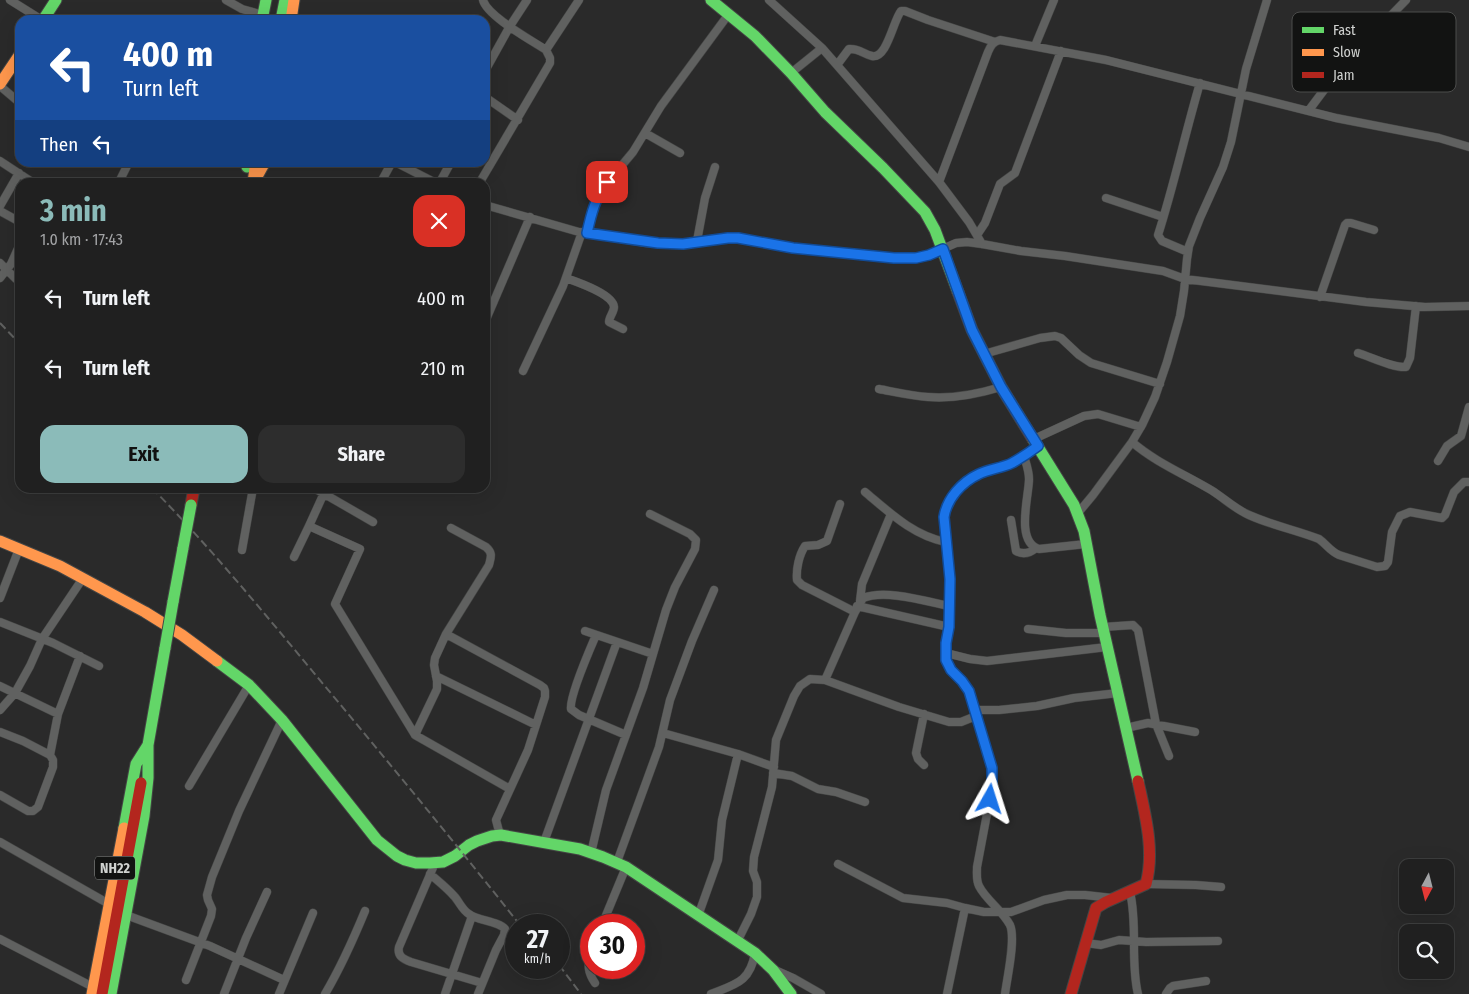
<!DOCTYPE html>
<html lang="en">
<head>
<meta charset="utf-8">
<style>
  :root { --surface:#202020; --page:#2d2d2d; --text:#f1f3f6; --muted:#a2a3a5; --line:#3d3e3e; --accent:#8bbbb9 }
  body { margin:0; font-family:"Fira Sans Condensed",sans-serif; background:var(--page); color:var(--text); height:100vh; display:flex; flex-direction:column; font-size:19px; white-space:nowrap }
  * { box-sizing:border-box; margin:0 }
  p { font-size:16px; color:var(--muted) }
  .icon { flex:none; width:28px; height:28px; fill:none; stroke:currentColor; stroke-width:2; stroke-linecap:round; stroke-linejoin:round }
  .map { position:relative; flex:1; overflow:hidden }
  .drawer { position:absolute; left:15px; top:178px; width:475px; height:315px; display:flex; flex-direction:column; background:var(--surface); border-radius:15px; box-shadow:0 5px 20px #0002,0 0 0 1px var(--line) }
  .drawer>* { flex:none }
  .hud { position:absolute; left:15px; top:15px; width:475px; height:152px; border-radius:15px; box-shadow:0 5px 20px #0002,0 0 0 1px var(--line); background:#1a4fa0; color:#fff; overflow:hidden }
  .needle { width:32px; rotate:187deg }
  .tools { position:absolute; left:1399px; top:859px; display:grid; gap:10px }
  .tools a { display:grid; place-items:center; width:55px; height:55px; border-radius:10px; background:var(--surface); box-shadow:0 5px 20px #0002,0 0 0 1px var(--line); font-size:25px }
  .speed { position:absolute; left:505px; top:914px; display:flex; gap:10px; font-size:25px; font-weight:700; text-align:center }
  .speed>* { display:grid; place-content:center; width:65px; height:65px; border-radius:50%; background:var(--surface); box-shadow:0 5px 20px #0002,0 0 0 1px var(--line); line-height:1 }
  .speed small { font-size:12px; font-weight:400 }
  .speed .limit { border:8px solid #d22; background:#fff; color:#111 }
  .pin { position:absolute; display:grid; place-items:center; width:42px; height:42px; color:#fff; margin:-21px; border-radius:10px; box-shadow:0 2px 8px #0006 }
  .me { position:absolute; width:55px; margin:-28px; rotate:6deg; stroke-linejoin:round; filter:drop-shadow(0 0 4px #0008) }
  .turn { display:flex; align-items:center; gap:18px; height:105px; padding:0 25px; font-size:22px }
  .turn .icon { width:65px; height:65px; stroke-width:2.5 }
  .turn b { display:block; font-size:35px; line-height:42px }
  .then { display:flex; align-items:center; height:48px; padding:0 25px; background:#0003; gap:10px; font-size:19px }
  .round { display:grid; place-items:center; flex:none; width:52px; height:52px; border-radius:15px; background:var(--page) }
  .summary { display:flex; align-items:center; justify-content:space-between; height:85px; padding:0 25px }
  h1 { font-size:30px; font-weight:700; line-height:38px; color:var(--accent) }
  .button { display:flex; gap:10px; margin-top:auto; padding:10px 25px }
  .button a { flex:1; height:58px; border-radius:15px; background:var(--accent); color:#111; font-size:20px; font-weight:700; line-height:58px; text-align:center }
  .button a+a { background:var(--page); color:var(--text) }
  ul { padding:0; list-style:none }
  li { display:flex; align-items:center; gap:15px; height:70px; padding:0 25px }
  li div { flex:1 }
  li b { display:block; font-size:19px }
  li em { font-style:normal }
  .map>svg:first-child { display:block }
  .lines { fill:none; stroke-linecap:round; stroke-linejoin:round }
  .street-casing { stroke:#444544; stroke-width:9 }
  .fast-casing { stroke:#444544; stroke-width:13 }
  .slow-casing { stroke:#444544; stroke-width:13 }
  .jam-casing { stroke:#444544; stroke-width:13 }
  .street { stroke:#606160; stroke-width:8 }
  .fast { stroke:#63d668; stroke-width:11 }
  .slow { stroke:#ff974d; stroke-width:11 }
  .jam { stroke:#b3261e; stroke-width:11 }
  .rail { stroke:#606160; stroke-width:2; stroke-dasharray:8 4; stroke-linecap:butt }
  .fast-bridge-casing { stroke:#444544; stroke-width:13; stroke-linecap:butt }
  .fast-bridge { stroke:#63d668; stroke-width:11 }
  .route-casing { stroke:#114b97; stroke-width:12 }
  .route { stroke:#1a73e8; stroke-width:9 }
  .labels { text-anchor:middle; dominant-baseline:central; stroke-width:5; stroke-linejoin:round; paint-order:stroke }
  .shield { fill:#121312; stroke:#979997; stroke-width:1 }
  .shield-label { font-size:14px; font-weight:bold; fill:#d0d2d0 }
  .key { fill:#121312; stroke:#4b4c4b; stroke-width:1 }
  .key-label { font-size:14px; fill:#d0d2d0 }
</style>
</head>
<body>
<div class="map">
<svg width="1469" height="994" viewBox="0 0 1469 994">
  <rect width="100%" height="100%" fill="#2a2a2a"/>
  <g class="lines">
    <g class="street-casing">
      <path id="street" d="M 10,0 L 42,20
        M 226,0 L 242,9 L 263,15
        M 769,0 L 822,48
        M 1035,46 L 1054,0
        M 546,50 L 579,0
        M 837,65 L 849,49 C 859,48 863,54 872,56 C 887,59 893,21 901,11 L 905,11 L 928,20 L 995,42
        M 485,71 L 510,26 L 527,0
        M 791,73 L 822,48 L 939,182 L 969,222 L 982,244
        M 0,86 L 20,103
        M 485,97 L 518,120
        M 1309,110 L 1342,66 L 1406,0
        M 645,133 L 680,153
        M 0,161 L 32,182
        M 395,162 L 434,182
        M 119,182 L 129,162
        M 381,182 L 392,162
        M 440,182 L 451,162
        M 480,182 L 550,63 L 550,58 L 546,50 C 531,40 487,16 483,0
        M 939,182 L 988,52 C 991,45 993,42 1000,40 L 1106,60 L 1336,118 L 1439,138 L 1469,147
        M 1106,198 L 1163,217
        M 485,205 L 579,232 L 647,243 L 683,244 L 714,239 L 738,238 L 793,248 L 906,259 L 929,255 L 956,243 L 967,242 L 982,244 L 1021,251 L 1065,256 L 1163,271 L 1185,279 L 1366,302 L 1425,307 L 1469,306
        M 0,206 L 19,173
        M 0,211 L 20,222
        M 587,233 L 594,204 L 602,189 L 633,152 L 661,106 L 728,15
        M 977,235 L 985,223 L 1000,184 L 1015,173 L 1061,51
        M 697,241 L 705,198 L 715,167
        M 1188,252 L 1162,241 L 1158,235 C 1174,185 1185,134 1200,83
        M 0,263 L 16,279
        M 0,278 L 11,264 L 20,244
        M 566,278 C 577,282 613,294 614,307 C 614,312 609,317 609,322 L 623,329
        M 1320,297 L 1345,225 L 1347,223 L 1351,223 L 1374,230
        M 485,322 L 530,217
        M 1358,353 C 1371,357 1393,368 1406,367 L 1410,358 L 1416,306
        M 984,354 L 1040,338 L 1055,336 L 1061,338 L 1079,355 L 1091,363 L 1160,384
        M 523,371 L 563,286 L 582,232
        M 879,389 C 895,392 912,396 928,397 C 952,399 978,394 1001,387
        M 1034,439 L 1084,416 L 1098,414 L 1141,427
        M 1132,442 C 1155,462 1184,474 1211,490 C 1224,498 1235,509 1249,515 C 1271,525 1296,530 1319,539 C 1326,544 1330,551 1339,555 L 1377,567 L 1385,566 L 1388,562 L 1392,532 L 1400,516 L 1410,512 L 1442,518 L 1445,515 L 1454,492 L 1464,482 L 1469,482
        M 1024,456 C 1026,463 1029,471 1029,479 C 1029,496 1015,542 1039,549 L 1086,544
        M 1438,461 L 1447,446 L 1461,436 L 1469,407
        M 314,488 L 373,522
        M 865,492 C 890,513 914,536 946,542
        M 840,504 L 827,541 L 818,545 L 805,546 C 799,555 796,569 797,580 L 802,585 L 855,612
        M 1078,513 L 1093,495 L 1132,442 L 1142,425 L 1155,397 L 1167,362 L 1180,316 L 1184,291 L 1187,259 L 1189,246 L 1200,218 L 1223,167 L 1231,142 L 1246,69 L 1267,0
        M 1011,520 L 1016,551 C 1023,555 1030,553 1036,548
        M 309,526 L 324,493
        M 242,550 L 253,488
        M 294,557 L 309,526 L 360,549 L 335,604 L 415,735 L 510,789
        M 0,598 L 19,549
        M 860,601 L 862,584 L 891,514
        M 857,606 L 949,627
        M 0,622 L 53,643 L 99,666
        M 1103,627 L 1133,625 L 1138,630 L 1156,724 L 1169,756
        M 1028,629 L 1066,633 L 1104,633
        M 585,631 L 653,654
        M 446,634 L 540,685 L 544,688 L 545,691 L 545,697 L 528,750 L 496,820 L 500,835
        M 596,635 C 590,649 569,697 571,709 L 579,715 L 626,735
        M 946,653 L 970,659 L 987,661 L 1107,647
        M 436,676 L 536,725
        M 825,680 L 855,612 L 863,598 C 885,589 925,601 949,606
        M 0,686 L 58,714
        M 0,710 L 15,693 L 30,666 L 42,639 L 83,578
        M 974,710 L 999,710 L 1037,706 L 1074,698 L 1118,693
        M 1126,728 L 1148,723 L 1195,732
        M 0,732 L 23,741 L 50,755 L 53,760 L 53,767 L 38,807 L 33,811 L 28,811 L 0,795
        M 663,733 L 738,754 L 774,767
        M 415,735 L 437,689 L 437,681 L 434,665 L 435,658 L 446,634 L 489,565 C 491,557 493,553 486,547 L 451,528
        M 50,755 L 58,714 L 80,656
        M 924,765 L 918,759 L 916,753 L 924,714
        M 773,773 L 792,776 L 818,789 L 836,792 L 865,802
        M 189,786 L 249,685
        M 0,842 L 109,904
        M 544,842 L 617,642
        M 591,853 L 606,790 L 643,688 L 666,610 L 675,587 L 695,549 L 696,540 L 690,534 L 650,514
        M 617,862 L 659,747 L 670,700 L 692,641 L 714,590
        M 435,863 L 399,947 C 397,956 403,959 411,962 L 482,983
        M 838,864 L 903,898 L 947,903 L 965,908 L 984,912 L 1011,912 L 1044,900 L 1067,895 L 1085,895 L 1112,898
        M 430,874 C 438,881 447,888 454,896 C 459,901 462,910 469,914 C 478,921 498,921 505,929 L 504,935 L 496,950 L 478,994
        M 1146,884 L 1196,885 L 1221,887
        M 1130,892 C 1138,926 1130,961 1138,994
        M 126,915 L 210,946 L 284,980
        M 698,916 L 718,860 L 722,820 L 738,754
        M 602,925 L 626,867
        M 0,939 L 93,987
        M 738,940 L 751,914 L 757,897 L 757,882 L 753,871 L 754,857 L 772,787 L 776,740 L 794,696 L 800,686 L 810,679 L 825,680 L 899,707 L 949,722 L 961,722 L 976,716
        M 1086,943 L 1101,945 L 1119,940 L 1146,942 L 1218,941
        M 591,953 C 587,965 588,973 595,983
        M 775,970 L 793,978 L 821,994
        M 186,980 L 211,916 L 212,909 L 208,900 L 207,895 L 212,877 L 239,811 L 282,720
        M 224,994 L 246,938 L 267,892
        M 279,994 L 313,913
        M 325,994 C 341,967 353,940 365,911
        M 445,994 L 472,916
        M 711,994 C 736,984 750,982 755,953
        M 947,994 L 965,908
        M 1005,994 C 1007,978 1016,939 1010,925 C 1002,910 986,900 979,886 C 976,880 977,873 977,867 L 993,782 L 992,768 L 969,691 L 962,681 L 951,670 L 946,660 L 946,643 L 949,627 L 950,579 L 944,517 C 947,498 962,482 979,474 C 989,469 1002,468 1012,463 C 1021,458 1030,452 1038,446
        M 1166,994 L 1170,988 L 1173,986 L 1206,981"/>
    </g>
    <g class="fast-casing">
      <path id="fast" d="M 711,0 L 755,36 L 791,73 L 825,112 L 883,168 L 925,212 L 935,230 L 958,292
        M 43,20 L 56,0
        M 262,20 L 266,0
        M 281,20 L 285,0
        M 246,162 L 247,167
        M 1033,439 L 1074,505 L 1084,531 L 1100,615 L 1138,781
        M 173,602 L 183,548
        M 217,661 L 249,685 L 282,720 L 377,840 L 397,856 L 405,860 L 416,863 L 430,863 L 443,862 L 455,856 L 469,845 L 477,841 L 492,836 L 501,835 L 580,849 L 603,857 L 626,867 L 755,953 L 773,970 L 791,994
        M 124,828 L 136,764 L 148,745
        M 111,994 L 144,816 L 148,778 L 148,745 L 165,648"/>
    </g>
    <g class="slow-casing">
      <path id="slow" d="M 291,20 L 294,0
        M 0,84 L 20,54
        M 255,180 L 265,162
        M 253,182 L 256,162
        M 0,541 L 60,566 L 145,612 L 182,635 L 217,661
        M 92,994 L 124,828"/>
    </g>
    <g class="jam-casing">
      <path id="jam" d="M 958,292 L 972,330 L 1001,387 L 1033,439
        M 191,505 L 194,488
        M 102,994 L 141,783
        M 1071,994 L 1096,908 L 1106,902 L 1146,884 C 1155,851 1145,814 1138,781"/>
    </g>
    <use href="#street" class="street"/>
    <use href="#fast" class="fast"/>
    <use href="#slow" class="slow"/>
    <use href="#jam" class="jam"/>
    <path class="rail" d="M 0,323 L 20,344
      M 152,488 C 213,550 268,618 324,685 C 390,764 456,844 520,925
      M 559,965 L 581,994"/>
    <g class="fast-bridge-casing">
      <path id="fast-bridge" d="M 183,548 L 191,505
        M 165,648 L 173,602"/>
    </g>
    <use href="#fast-bridge" class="fast-bridge"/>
  </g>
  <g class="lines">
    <g class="route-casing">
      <path id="route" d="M 607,182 C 595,198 591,215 587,233 L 658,243 L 683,244 L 728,238 L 738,238 L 793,248 L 894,258 L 916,258 L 929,255 L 943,249 L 972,330 L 1001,387 L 1038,446 C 1030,452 1021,458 1012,463 C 1002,468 989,469 979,474 C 962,482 947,498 944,517 L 950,579 L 949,627 L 946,643 L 946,660 L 951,670 L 962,681 L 969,691 L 992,768 L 992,782 L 990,799"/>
    </g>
    <use href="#route" class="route"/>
  </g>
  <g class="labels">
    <rect class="shield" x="95" y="856.5" width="40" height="23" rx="4"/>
    <g class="shield-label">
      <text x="115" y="868">NH22</text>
    </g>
  </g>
  <rect x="1292" y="12" width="164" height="80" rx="8" class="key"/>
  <rect x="1302" y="27" width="22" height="6" fill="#63d668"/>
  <rect x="1302" y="49" width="22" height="7" fill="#ff974d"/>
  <rect x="1302" y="72" width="22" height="6" fill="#b3261e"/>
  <g class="key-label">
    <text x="1333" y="35">Fast</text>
    <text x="1333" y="57">Slow</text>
    <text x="1333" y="80">Jam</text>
  </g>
</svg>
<div class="tools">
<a><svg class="needle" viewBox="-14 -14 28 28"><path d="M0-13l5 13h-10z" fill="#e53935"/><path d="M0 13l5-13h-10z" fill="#a2a3a5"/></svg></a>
<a><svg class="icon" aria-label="search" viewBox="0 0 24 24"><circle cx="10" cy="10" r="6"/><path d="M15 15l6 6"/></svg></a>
</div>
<div class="speed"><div>27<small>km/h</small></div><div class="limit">30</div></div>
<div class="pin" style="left:607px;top:182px;background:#d93025"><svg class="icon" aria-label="arrive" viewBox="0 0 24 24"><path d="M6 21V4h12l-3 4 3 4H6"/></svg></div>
<svg class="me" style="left:990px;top:799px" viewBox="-20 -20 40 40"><path d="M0-17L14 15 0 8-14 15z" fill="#1a73e8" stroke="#fff" stroke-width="4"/></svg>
<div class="hud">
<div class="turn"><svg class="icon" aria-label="left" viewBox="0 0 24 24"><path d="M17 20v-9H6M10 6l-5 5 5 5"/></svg><div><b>400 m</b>Turn left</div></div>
<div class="then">Then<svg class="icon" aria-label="left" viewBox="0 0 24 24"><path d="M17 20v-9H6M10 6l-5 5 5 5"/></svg></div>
</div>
<section class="drawer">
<div class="summary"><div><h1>3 min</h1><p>1.0 km · 17:43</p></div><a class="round" style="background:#d93025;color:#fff"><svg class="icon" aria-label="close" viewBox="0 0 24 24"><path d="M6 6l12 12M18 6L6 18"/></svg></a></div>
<ul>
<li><svg class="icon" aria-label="left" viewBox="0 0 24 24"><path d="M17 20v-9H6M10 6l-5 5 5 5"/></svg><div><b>Turn left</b></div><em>400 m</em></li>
<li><svg class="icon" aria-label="left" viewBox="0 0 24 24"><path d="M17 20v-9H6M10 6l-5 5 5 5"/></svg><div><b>Turn left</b></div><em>210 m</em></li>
</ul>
<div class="button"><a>Exit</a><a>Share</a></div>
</section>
</div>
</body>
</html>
